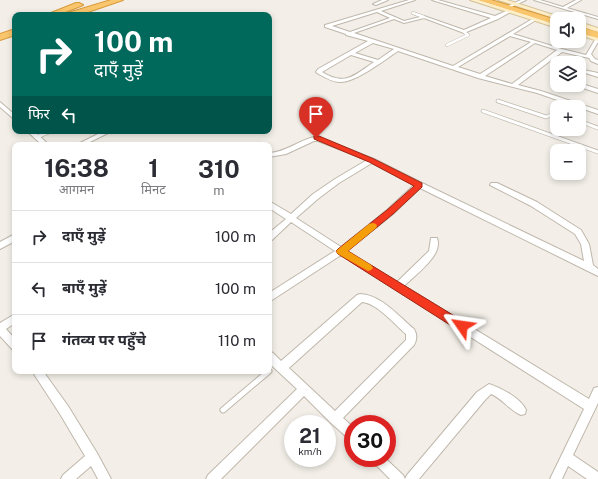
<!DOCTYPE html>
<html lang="hi">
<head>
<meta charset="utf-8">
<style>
  :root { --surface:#fff; --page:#f7f7f7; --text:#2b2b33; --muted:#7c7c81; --line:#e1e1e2 }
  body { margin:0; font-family:"Public Sans","Noto Sans Devanagari",sans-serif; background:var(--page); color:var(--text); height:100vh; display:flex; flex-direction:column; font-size:15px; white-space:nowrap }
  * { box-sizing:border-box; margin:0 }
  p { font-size:13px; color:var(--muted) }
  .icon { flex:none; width:22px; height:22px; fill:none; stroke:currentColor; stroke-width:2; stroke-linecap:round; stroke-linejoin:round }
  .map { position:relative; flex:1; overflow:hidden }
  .sheet { position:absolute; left:12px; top:142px; width:260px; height:232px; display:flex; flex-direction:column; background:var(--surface); border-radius:8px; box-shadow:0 2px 6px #0003 }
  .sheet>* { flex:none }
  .guide { position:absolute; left:12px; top:12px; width:260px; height:122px; border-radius:8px; box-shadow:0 2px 6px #0003; background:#00695c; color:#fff; overflow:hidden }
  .tools { position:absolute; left:550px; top:12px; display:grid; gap:8px }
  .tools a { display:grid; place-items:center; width:36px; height:36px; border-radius:8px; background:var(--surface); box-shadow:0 2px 6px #0003; font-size:20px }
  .speed { position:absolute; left:284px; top:415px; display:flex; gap:8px; font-size:20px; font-weight:700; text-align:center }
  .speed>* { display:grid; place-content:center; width:52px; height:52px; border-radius:50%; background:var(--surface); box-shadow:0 2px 6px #0003; line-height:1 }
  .speed small { font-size:10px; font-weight:400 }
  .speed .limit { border:6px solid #d22; background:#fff; color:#111 }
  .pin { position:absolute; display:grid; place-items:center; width:34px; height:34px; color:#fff; margin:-41px -17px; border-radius:50% 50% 50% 0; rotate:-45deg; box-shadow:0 0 4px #0007 }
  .pin .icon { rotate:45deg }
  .me { position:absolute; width:44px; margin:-22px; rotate:302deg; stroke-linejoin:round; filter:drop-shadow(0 0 3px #0008) }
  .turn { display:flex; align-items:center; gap:14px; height:84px; padding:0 16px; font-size:18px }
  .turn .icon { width:52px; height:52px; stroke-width:2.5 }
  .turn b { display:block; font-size:28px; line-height:34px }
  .then { display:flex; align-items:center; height:38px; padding:0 16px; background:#0003; gap:8px; font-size:15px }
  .eta { display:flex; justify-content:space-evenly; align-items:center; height:68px; text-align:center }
  .eta b { font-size:24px; font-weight:700; line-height:28px }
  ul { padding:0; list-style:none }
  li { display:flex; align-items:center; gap:12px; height:52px; padding:0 16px; border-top:1px solid var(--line) }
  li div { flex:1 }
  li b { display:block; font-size:15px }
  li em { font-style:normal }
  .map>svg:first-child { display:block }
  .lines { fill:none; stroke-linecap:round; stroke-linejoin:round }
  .lane-far2-casing { stroke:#bfb7ab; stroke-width:3.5 }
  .lane-far1-casing { stroke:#bfb7ab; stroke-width:4.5 }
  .lane-casing { stroke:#bfb7ab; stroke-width:7 }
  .street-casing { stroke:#bfb7ab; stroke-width:2 }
  .secondary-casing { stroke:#d2c199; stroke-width:2 }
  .highway-casing { stroke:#d99a3c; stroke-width:2 }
  .lane-far2 { stroke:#fff; stroke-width:2.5 }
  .lane-far1 { stroke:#fff; stroke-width:3 }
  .lane { stroke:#fff; stroke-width:5 }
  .street { fill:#fff; fill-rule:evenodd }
  .secondary { fill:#fdeec8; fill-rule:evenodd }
  .highway { fill:#fac66d; fill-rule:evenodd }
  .route { fill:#f4371f; stroke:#9f2414 }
  .slow { fill:#f59e0b }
</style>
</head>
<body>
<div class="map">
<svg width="598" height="479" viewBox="0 0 598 479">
  <rect width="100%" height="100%" fill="#f3efe8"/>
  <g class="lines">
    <g class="lane-far2-casing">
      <path id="lane-far2" d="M 413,13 L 424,17
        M 447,45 L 468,35 L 464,32"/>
    </g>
    <g class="lane-far1-casing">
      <path id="lane-far1" d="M 498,101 L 546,117 L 557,113
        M 483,111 L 598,152
        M 579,121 L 598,128
        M 37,137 L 51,131"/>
    </g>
    <g class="lane-casing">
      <path id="lane" d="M 223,410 L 269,371"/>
    </g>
    <g class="street-casing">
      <path id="street" d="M 382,0 L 388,0 L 376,5 L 373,4 Z
        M 409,0 L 415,0 L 381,11 L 404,21 L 424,16 L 464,30 L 491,18 L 432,0 L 438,0 L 495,16 L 513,8 L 516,9 L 498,19 L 464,33 L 424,18 L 404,23 L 394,19 L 354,33 L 453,66 L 534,18 L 536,18 L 536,20 L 513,34 L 562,49 L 586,55 L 596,38 L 598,37 L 598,42 L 591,54 L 595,59 L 598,60 L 598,64 L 591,61 L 589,58 L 562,52 L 518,85 L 541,91 L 598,110 L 598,114 L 537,93 L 478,78 L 398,51 C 386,59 355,83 340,82 C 332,82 324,77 317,73 L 316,72 L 318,69 L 368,41 L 346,35 L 346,34 L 325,27 L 325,25 ZM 377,12 L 390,18 L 350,32 L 332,26 ZM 510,36 L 531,42 L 480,74 L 458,67 ZM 373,43 L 394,49 L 378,60 L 355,53 ZM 535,43 L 557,50 L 512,84 L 485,76 ZM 351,55 L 374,62 C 354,76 345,86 322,72 Z
        M 521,0 L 526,0 L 511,7 L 508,6 Z
        M 534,0 L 540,0 L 563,7 L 576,0 L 581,0 L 567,8 L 598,17 L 598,19 Z
        M 579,69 L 598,73 L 598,77 L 579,71 Z
        M 579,83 L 598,89 L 598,93 L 577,86 L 576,85 L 579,85 Z
        M 0,102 L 15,115 L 15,120 L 0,107 Z
        M 27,131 L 34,131 L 49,145 L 42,145 Z
        M 104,131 L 112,131 L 84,145 L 76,145 Z
        M 314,137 L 321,138 L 374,159 L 422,183 L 584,261 L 581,244 L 575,234 L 531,206 L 490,185 L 491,183 L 497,183 L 537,202 L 581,230 L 589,244 L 593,265 L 598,269 L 598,276 L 420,188 L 393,214 L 347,251 L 397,282 L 429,251 L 431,238 L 437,238 C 444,255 415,275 404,286 L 589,399 L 594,388 L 598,387 L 598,403 L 573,455 L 598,472 L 598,479 L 587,479 L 568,466 L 562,479 L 550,479 L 584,409 L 341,255 L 269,302 L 269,293 L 335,251 L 291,222 L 272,240 L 269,241 L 269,233 L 286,219 L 269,208 L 269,201 L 291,214 L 313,194 L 335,179 L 367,160 L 318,141 L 314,141 L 286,154 L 269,157 L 269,153 C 286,152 298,141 314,137 ZM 372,163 L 414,185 L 387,210 L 341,247 L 296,218 L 319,198 L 339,183 Z
        M 15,234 L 15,241 L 0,249 L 0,242 Z
        M 360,294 C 382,295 399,317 414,329 C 417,334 417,340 414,345 L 343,418 L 353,427 L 353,441 L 349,439 L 331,423 L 304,396 L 221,479 L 206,479 L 208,475 L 297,389 L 269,363 L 269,351 L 273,353 L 281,361 L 357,295 ZM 362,302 C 377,303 395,325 406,334 L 406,340 L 335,411 L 289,368 Z
        M 15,314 L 15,323 L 6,329 L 15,339 L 15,350 L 12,349 L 0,336 L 0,323 Z
        M 32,371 L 43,371 L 68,406 L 97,453 L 111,479 L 98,479 L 91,466 L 76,479 L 61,479 L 63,475 L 85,456 L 60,414 Z
        M 489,384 C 501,388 521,398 526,410 L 525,414 L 521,415 C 510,411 503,399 491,394 L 485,400 L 419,479 L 405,479 L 407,475 L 477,392 Z
        M 371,458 L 385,458 L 403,475 L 405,479 L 390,479 L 373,462 Z"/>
    </g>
    <g class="secondary-casing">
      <path id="secondary" d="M 470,0 L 479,0 L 557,24 L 557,28 Z
        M 498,0 L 507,0 L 566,19 L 557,19 Z
        M 579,22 L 598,28 L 598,32 L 579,26 Z
        M 579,31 L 598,37 L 598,41 L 579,35 Z"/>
    </g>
    <g class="highway-casing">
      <path id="highway" d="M 111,0 L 123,0 L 79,15 L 67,15 L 68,13 Z
        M 479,0 L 491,0 L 557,20 L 557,25 Z
        M 76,3 L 79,3 L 83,5 L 58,15 L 46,15 Z
        M 579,27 L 598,32 L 598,38 L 579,33 Z
        M 15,29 L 15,35 L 0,40 L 0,34 Z"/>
    </g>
    <use href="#lane-far2" class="lane-far2"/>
    <use href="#lane-far1" class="lane-far1"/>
    <use href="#lane" class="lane"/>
    <use href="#street" class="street"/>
    <use href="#secondary" class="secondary"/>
    <use href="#highway" class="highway"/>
  </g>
  <path class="route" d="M 314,136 L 319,136 L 374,159 L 422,183 L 422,187 L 393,214 L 348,251 L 466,323 L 468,326 L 466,330 L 462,331 L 458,330 L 338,254 L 336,251 L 338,249 L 387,210 L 414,186 L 369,162 L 314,139 Z"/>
  <path class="slow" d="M 373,223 L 376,224 L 377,226 L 376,228 L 348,251 L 371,265 L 373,268 L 371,270 L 368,271 L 338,254 L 336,251 L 369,224 Z"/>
</svg>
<div class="tools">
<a><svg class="icon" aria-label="sound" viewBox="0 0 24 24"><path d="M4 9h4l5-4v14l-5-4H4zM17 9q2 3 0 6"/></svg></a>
<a><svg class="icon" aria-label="layers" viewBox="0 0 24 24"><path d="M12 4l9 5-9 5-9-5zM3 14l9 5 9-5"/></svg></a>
<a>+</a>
<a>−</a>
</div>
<div class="speed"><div>21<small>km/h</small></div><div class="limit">30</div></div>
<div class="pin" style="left:316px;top:138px;background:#d93025"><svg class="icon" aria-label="arrive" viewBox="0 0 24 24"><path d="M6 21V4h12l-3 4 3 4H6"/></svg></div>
<svg class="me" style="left:462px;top:326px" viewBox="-20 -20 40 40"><path d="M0-17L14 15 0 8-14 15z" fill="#f4371f" stroke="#fff" stroke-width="4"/></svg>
<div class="guide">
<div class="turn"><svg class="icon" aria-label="right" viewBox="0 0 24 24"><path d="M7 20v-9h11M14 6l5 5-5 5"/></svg><div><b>100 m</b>दाएँ मुड़ें</div></div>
<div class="then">फिर<svg class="icon" aria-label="left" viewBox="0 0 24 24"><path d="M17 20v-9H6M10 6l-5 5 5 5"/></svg></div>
</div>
<section class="sheet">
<div class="eta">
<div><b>16:38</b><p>आगमन</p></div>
<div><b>1</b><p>मिनट</p></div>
<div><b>310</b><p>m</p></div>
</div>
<ul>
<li><svg class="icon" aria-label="right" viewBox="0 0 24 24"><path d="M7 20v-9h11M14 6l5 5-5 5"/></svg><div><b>दाएँ मुड़ें</b></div><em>100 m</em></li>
<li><svg class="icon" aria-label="left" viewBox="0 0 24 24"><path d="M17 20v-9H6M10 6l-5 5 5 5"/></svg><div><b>बाएँ मुड़ें</b></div><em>100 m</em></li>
<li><svg class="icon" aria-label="arrive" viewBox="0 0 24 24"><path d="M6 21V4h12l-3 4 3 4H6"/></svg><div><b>गंतव्य पर पहुँचे</b></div><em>110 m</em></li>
</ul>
</section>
</div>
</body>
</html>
